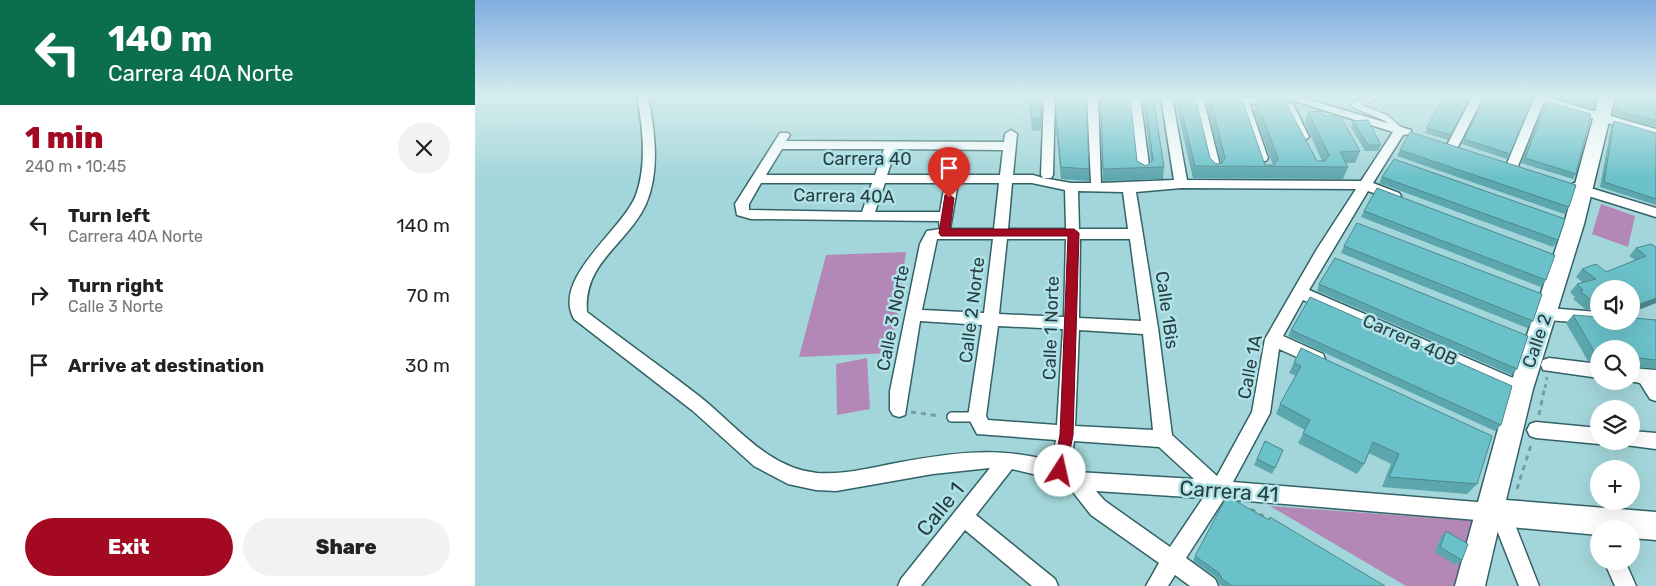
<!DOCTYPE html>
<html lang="en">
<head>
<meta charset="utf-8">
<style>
  :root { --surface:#fff; --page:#f2f2f2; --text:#222; --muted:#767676; --accent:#a40922 }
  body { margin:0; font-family:Rubik,sans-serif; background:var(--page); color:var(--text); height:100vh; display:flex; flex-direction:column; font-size:19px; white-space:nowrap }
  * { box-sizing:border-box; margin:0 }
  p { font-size:16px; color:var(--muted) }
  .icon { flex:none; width:28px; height:28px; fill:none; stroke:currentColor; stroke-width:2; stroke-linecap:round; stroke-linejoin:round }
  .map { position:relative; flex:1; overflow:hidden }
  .drawer { display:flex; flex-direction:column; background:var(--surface); width:475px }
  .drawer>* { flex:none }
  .top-card { background:#0b6e4f; color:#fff; overflow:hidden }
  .tools { position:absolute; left:1115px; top:280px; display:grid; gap:10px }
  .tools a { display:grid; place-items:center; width:50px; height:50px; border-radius:50%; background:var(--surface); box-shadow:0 5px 20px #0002; font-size:25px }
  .pin { position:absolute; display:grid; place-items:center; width:42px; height:42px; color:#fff; margin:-51px -21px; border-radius:50% 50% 50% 0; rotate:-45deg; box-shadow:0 0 5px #0007 }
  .pin .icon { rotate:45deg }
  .me { position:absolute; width:55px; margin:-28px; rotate:10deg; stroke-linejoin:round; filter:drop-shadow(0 0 4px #0008) }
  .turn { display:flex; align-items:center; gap:18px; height:105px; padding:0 25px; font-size:22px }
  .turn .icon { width:65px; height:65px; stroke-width:2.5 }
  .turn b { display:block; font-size:35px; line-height:42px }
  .round { display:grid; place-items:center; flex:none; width:52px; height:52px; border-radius:26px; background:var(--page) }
  .summary { display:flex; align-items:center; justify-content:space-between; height:85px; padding:0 25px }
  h1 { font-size:30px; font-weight:800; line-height:38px; color:var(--accent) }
  .cta { display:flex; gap:10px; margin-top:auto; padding:10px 25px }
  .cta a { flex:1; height:58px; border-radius:30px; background:var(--accent); color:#fff; font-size:20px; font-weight:800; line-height:58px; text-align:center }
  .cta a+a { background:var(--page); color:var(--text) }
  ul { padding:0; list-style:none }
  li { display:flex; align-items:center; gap:15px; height:70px; padding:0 25px }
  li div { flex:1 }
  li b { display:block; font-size:19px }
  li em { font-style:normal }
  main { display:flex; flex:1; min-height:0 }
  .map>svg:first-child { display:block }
  .green { fill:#b388b7 }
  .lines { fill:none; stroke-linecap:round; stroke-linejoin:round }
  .lane-far1-casing { stroke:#326266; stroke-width:8 }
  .lane-casing { stroke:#326266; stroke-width:12 }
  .street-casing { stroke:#326266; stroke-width:3 }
  .secondary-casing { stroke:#326266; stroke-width:3 }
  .path-far1 { stroke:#759c9f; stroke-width:2.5; stroke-dasharray:4 4; stroke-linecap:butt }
  .path { stroke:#759c9f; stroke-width:3; stroke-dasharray:5 5; stroke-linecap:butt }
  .lane-far1 { stroke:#fff; stroke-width:6 }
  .lane { stroke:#fff; stroke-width:9 }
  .street { fill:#fff; fill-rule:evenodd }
  .secondary { fill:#fff; fill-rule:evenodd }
  .wall { fill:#5ca6ad }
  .shaded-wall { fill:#4b878d }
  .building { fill:#6bc1c9; stroke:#4b878d }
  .route { fill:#a40922; stroke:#6b0616 }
  .labels { text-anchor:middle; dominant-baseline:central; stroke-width:5; stroke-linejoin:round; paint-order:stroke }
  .street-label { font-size:18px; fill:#293e40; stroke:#b0e3e8 }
  .near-street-label { font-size:21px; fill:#293e40; stroke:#b0e3e8 }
</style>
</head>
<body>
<main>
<section class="drawer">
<div class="top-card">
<div class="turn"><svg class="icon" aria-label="left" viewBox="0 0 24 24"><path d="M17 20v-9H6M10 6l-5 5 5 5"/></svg><div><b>140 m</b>Carrera 40A Norte</div></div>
</div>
<div class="summary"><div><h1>1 min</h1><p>240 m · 10:45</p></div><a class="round"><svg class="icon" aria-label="close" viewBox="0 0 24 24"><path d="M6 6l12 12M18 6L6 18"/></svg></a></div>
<ul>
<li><svg class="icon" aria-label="left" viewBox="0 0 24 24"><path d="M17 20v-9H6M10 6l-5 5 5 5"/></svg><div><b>Turn left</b><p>Carrera 40A Norte</p></div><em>140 m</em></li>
<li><svg class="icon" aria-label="right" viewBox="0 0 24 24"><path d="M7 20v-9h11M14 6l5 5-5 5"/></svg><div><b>Turn right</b><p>Calle 3 Norte</p></div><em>70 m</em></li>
<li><svg class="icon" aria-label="arrive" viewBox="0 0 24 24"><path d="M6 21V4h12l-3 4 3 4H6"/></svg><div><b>Arrive at destination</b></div><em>30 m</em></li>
</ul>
<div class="cta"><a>Exit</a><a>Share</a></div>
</section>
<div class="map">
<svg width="1181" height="586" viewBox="0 0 1181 586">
  <rect width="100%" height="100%" fill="#a3d6da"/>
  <path class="green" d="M 1126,204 L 1160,216 L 1153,247 L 1117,234 Z
    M 431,252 L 417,353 L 324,357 L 351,255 Z
    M 392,358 L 395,409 L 362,415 L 361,364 Z
    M 795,506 L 1002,521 L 981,586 L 931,586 Z"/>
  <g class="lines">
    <g class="lane-far1-casing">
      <path id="lane-far1" d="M 899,97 L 880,105 L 911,118 L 925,130"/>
    </g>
    <g class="lane-casing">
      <path id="lane" d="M 477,417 L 502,417"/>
    </g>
    <g class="street-casing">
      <path id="street" d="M 162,97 L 173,97 C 180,131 185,171 171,204 C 152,245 108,262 112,312 C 149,341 187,367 224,396 C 261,425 292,468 342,473 C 368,475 395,468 421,463 C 475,453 523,446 577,461 L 581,440 L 502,434 L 493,417 L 507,325 L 445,321 L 430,415 L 424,417 L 418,415 L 415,410 L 415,391 L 445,244 L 452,231 L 465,229 L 464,221 L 276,219 L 262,215 L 260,204 L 305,133 L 313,133 L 315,135 L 311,141 L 529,142 L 530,134 L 536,130 L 542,134 L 538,175 L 558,175 L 568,178 L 566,175 L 569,97 L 580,97 L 578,175 L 576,178 L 568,178 L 596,183 L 616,183 L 612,97 L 623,97 L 626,183 L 699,180 L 686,97 L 697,97 L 712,180 L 886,181 L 918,132 L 807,97 L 825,97 L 936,130 L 936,134 L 928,135 L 898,183 L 924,193 L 926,196 L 919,200 L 893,191 L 834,290 L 1052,384 L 1054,389 L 1052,394 L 1046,396 L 1040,394 L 828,300 L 808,336 L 848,354 L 850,359 L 848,364 L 842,366 L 804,349 L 795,413 L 758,482 L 1014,503 L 1021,506 L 1026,505 L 1033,507 L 1064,586 L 1044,586 L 1018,520 L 1014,521 L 749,499 L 711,558 L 740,579 L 743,586 L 715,586 L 700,575 L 693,586 L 671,586 L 684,563 L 616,515 L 594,487 L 575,478 L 537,469 L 501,515 L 580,579 L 583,586 L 557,586 L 490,530 L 446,586 L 423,586 L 426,579 L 515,468 L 458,474 L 361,491 L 341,490 L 313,484 L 279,466 L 218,411 L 99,319 C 76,278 148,230 161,195 C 172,165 168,128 162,97 ZM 307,149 L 409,149 L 400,175 L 291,175 ZM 421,149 L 528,150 L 525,175 L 412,175 ZM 286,183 L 397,183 L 387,212 L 274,210 L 274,204 ZM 410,183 L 470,183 L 465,212 L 400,212 ZM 483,183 L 524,183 L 519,229 L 475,229 ZM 537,183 L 557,183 L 590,190 L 591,229 L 533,229 ZM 706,188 L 881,189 L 842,249 L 790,339 L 777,412 L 742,476 L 697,435 L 683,328 L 661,192 ZM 603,191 L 648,192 L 653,229 L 604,229 ZM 462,239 L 518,239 L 509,313 L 447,310 ZM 532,239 L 591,239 L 589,317 L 524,314 ZM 605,239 L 655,239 L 666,321 L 604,318 ZM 523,326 L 588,329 L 582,425 L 513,420 L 511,416 ZM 604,330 L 668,334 L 678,430 L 600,426 ZM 599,441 L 684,447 L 719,479 L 602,472 L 595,469 ZM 621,491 L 728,498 L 695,547 L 630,501 Z
        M 654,97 L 665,97 L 675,172 L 669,176 L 663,172 Z
        M 717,97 L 728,97 L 746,170 L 744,173 L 740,174 L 734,170 Z
        M 757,97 L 782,97 L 818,104 L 834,137 L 828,141 L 824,140 L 809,108 L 774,103 L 793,158 L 791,161 L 783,161 L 763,100 Z
        M 997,97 L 1008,97 L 983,147 L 981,150 L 973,150 L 971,147 Z
        M 1050,97 L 1070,97 L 1181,129 L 1181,137 L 1068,104 L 1043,166 L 1041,169 L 1033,169 L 1031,166 L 1058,101 Z
        M 1099,183 L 1181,208 L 1181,217 L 1094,190 L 1093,187 Z
        M 1072,308 L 1124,312 L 1124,321 L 1130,321 L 1124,324 L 1072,320 L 1067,318 L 1064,314 L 1067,310 Z
        M 1074,358 L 1124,364 L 1124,378 L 1068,370 L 1066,365 L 1068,360 Z
        M 1156,368 L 1181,370 L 1181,401 L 1175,399 L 1165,383 L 1154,381 L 1156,381 Z
        M 1061,422 L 1124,428 L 1124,441 L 1131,441 L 1124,444 L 1061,438 L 1055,436 L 1052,430 L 1055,424 Z
        M 1156,431 L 1181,433 L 1181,449 L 1150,445 L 1148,441 L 1156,441 Z
        M 1129,561 L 1150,561 L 1161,586 L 1140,586 Z"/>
    </g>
    <g class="secondary-casing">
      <path id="secondary" d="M 1124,97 L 1140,97 L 1109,224 L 1058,389 L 1031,500 L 1181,512 L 1181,540 L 1156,538 L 1156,529 L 1124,529 L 1124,535 L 1024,526 L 1010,586 L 980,586 L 1034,389 L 1089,224 Z"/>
    </g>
    <path class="path-far1" d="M 1070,388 L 1072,377"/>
    <path class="path" d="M 436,412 L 465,416
      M 1064,415 L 1070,386
      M 1042,489 L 1057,442
      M 776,509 L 795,520"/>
    <use href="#lane-far1" class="lane-far1"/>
    <use href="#lane" class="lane"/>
    <use href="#street" class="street"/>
    <use href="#secondary" class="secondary"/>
  </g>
  <path class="wall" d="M 554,97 L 568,97 L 566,130 L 557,131 Z
    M 625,97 L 655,97 L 662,161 L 671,166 L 676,162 L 667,97 L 678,97 L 689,167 L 688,179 L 628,181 Z
    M 699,97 L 720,97 L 735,158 L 741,164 L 746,163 L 731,103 L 732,97 L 762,97 L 790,165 L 798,165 L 779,113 L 782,101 L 842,161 L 847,161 L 830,123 L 833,112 L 849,116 L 885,151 L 880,163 L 871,163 L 873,167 L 868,179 L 718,178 Z
    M 968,97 L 976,135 L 973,140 L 950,133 Z
    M 1009,97 L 1058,97 L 1035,154 L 1032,159 L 987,144 Z
    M 1078,97 L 1124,97 L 1122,104 L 1119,109 Z
    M 1142,97 L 1181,97 L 1181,127 L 1138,115 Z
    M 1072,102 L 1101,174 L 1098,179 L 1046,163 L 1069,106 Z
    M 581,117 L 614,169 L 614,181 L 586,179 L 581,130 Z
    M 878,121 L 906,145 L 903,151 L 890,151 L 876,127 Z
    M 1139,121 L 1181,133 L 1181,205 L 1125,187 L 1136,126 Z
    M 925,150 L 1094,207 L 1089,214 L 922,156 Z
    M 907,177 L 1083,240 L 1078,247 L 904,183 Z
    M 889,211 L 1071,280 L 1066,287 L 886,217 Z
    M 869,246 L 1058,321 L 1052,328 L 866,253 Z
    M 1181,247 L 1181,303 L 1158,312 L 1156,313 L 1156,289 L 1124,289 L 1124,311 L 1110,309 L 1098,299 L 1100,297 L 1095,292 L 1102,284 L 1108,283 L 1101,277 L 1107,269 L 1131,272 L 1160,260 L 1154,256 L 1161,248 Z
    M 844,284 L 1042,369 L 1037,375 L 842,291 Z
    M 1098,315 L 1124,321 L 1159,318 L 1181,320 L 1181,369 L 1156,366 L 1156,349 L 1124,349 L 1124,362 L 1113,361 L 1091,323 Z
    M 816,330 L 1026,425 L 1020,431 L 813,336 Z
    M 826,348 L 1002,484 L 992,494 L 907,487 L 916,464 L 894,453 L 889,464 L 882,474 L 823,443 L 830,430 L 801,414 L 805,404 L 821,376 L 814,373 Z
    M 790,441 L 800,468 L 797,474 L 779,465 Z
    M 794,520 L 910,586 L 747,586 L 744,584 L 741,577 L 718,561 L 720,556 Z
    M 971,531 L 987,560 L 981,565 L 960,552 L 966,537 Z"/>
  <path class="shaded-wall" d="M 567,97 L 568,97 L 566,130 L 565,118 Z
    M 1181,298 L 1181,303 L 1158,312 L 1156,313 L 1156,310 L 1162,305 Z"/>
  <path class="building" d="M 554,97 L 567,97 L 565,118 L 556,118 Z
    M 581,97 L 611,97 L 614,169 L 586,167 L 581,117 Z
    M 626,97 L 655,97 L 662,161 L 671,166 L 678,160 L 670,97 L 678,97 L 689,167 L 628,169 Z
    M 703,97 L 720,97 L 735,158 L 741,164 L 747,163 L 750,158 L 735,97 L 762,97 L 764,102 L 768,102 L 790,165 L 799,165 L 803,159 L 782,101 L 810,101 L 842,161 L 850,161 L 854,155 L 833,112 L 846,111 L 849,116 L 865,116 L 885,151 L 865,152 L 873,167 L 720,166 Z
    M 968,97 L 995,97 L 976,135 L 952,128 Z
    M 1010,97 L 1058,97 L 1035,154 L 989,139 Z
    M 1098,97 L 1124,97 L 1122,104 Z
    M 1144,97 L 1181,97 L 1181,121 L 1141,110 Z
    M 1072,102 L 1116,114 L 1101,174 L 1050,158 Z
    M 893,120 L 906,145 L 893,145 L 878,121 Z
    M 1139,121 L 1181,133 L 1181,199 L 1129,182 Z
    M 935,132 L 1101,185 L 1094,207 L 925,150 Z
    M 919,159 L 1090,219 L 1083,240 L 907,177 Z
    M 902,188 L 1080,255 L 1071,280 L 889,211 Z
    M 882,223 L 1067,294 L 1058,321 L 869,246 Z
    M 1176,244 L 1181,247 L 1181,298 L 1162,305 L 1162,307 L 1156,310 L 1156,289 L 1124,289 L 1124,302 L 1117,301 L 1105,291 L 1108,290 L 1102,284 L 1121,279 L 1107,269 L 1121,264 L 1131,272 L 1171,256 L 1161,248 Z
    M 860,258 L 1053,336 L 1042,369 L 844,284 Z
    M 835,297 L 1037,386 L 1026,425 L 816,330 Z
    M 1098,315 L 1124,317 L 1124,321 L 1156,321 L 1156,315 L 1159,318 L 1181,320 L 1181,360 L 1164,358 L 1162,361 L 1156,360 L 1156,349 L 1124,349 L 1124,354 L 1120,353 Z
    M 826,348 L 1017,436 L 1002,484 L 914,477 L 924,454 L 898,442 L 889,464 L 828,433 L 835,420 L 805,404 L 826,366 L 819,363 Z
    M 790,441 L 808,450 L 800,468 L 782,459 Z
    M 752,496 L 794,520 L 795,517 L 910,586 L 757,586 L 747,579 L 744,573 L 720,556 Z
    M 971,531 L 993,544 L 987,560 L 965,547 Z"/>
  <linearGradient id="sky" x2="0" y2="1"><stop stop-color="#81ade1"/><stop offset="0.54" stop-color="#d6edee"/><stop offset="1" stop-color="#d6edee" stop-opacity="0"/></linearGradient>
  <rect width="1181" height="179" fill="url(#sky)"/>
  <path class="route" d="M 470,195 L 474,195 L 479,198 L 475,229 L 599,229 L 604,233 L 598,435 L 590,476 L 585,478 L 580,476 L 578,471 L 585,435 L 593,236 L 466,236 L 464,233 Z"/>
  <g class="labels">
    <g class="street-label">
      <text x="392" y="159">Carrera 40</text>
      <text transform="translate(369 196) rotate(1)">Carrera 40A</text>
      <text transform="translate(497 310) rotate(-83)">Calle 2 Norte</text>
      <text transform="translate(692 310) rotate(82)">Calle 1Bis</text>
      <text transform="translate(418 318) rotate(-79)">Calle 3 Norte</text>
      <text transform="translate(576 328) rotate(-88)">Calle 1 Norte</text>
      <text transform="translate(935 340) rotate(24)">Carrera 40B</text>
      <text transform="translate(1062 341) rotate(-71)">Calle 2</text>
      <text transform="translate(775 367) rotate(-79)">Calle 1A</text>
    </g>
    <g class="near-street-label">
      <text transform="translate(754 491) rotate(4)">Carrera 41</text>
      <text transform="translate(465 509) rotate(-51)">Calle 1</text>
    </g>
  </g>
</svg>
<div class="tools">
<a><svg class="icon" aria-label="sound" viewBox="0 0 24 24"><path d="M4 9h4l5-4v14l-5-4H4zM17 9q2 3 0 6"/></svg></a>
<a><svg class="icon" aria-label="search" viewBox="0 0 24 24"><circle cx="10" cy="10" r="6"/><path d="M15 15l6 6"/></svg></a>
<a><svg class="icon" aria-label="layers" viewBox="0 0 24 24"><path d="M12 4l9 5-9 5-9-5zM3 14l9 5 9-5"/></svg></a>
<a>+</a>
<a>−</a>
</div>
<div class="pin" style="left:474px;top:198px;background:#d93025"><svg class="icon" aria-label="arrive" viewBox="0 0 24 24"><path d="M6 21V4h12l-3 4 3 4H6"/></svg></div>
<svg class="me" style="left:585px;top:471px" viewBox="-20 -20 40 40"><circle r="19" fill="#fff"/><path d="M0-13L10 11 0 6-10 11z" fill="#a40922"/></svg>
</div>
</main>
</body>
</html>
